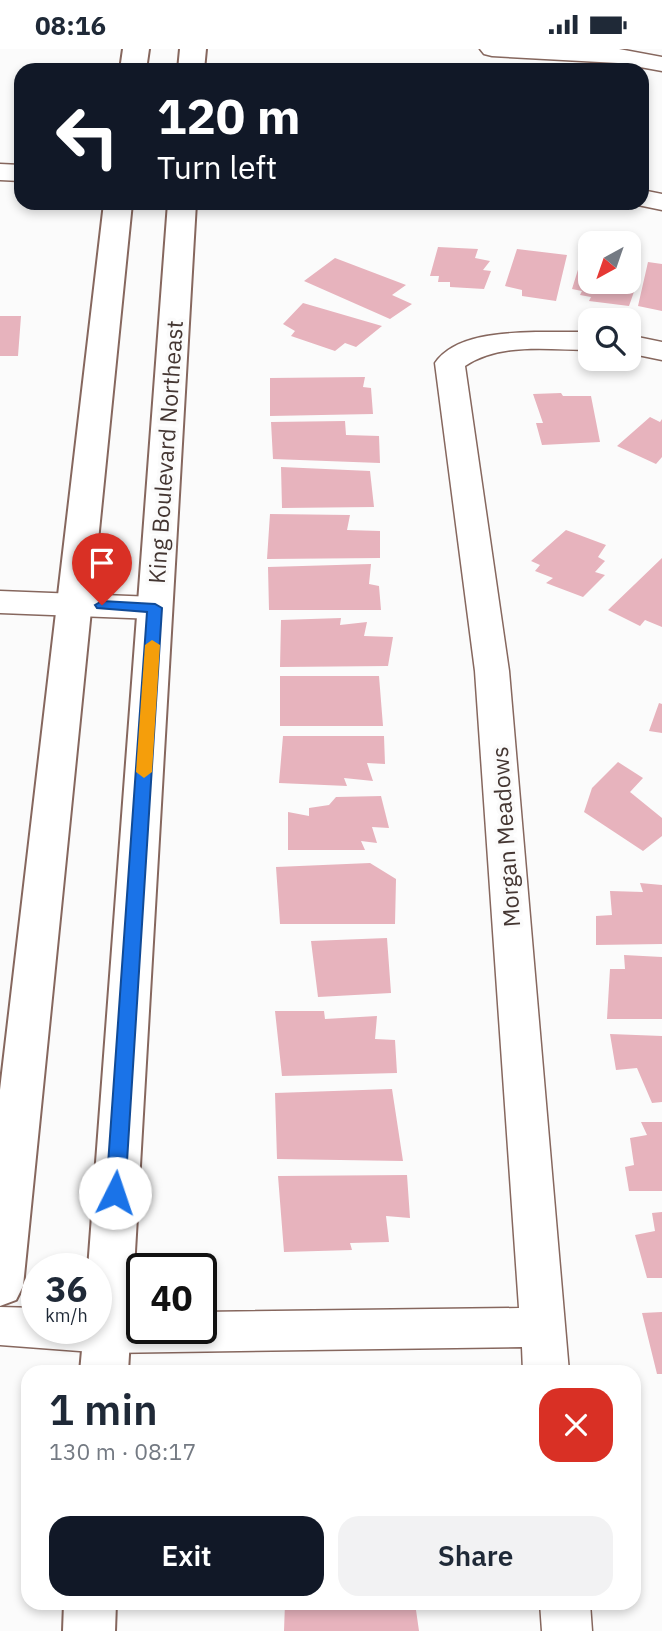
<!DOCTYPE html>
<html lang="en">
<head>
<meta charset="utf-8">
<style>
  :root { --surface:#fff; --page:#f2f2f3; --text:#1f2937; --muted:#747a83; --accent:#111827 }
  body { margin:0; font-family:"IBM Plex Sans",sans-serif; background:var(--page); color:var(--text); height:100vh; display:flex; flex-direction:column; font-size:26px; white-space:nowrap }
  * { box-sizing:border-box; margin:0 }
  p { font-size:23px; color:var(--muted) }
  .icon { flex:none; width:38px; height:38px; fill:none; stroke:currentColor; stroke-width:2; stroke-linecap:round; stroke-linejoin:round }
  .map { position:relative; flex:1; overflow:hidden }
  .side { position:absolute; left:21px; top:1316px; width:620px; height:245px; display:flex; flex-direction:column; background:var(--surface); border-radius:21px; box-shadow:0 4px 10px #0003 }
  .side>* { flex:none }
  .guide { position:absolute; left:14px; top:14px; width:635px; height:147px; border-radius:21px; box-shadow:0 4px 10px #0003; background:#111827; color:#fff; overflow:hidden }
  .needle { width:46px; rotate:220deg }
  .buttons { position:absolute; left:578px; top:182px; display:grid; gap:14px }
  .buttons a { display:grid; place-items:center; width:63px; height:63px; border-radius:14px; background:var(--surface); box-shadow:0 4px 10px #0003; font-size:35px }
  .speed { position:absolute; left:21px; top:1204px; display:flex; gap:14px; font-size:35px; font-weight:700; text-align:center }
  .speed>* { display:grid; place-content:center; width:91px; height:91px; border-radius:50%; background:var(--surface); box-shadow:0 4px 10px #0003; line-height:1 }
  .speed small { font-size:18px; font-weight:400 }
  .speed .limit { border:4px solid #111; border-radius:10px; background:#fff; color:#111 }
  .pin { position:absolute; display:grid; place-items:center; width:60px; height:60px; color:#fff; margin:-72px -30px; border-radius:50% 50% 50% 0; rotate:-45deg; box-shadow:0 0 7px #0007 }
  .pin .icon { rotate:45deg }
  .me { position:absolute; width:77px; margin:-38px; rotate:4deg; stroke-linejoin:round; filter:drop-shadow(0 0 5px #0008) }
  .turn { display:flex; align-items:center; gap:24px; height:147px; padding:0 28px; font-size:32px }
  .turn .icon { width:91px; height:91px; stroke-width:2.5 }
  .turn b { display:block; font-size:49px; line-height:60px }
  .round { display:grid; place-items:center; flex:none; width:74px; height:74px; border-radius:21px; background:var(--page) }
  .head { display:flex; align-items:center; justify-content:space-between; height:119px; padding:0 28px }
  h1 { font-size:42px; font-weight:600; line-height:52px }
  .primary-button { display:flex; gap:14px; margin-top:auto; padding:14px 28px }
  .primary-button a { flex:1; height:80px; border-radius:21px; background:var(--accent); color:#fff; font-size:28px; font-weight:600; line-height:80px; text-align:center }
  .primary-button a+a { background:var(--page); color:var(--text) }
  .status { display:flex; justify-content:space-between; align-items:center; height:49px; padding:0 35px; background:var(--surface); direction:ltr }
  .status svg { height:19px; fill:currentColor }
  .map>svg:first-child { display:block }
  .building { fill:#e7b3bd }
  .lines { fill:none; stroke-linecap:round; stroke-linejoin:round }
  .minor-casing { stroke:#86675e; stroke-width:3 }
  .tertiary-casing { stroke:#86675e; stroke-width:4 }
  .minor { fill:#fff; fill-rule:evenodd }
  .tertiary { fill:#fff; fill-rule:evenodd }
  .route { fill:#1a73e8; stroke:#114b97; stroke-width:2 }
  .slow { fill:#f59e0b }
  .labels { text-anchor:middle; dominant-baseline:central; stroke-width:7; stroke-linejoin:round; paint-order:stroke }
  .street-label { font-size:23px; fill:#443632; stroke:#fbfbfb }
</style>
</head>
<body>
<div class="status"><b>08:16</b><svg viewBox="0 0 49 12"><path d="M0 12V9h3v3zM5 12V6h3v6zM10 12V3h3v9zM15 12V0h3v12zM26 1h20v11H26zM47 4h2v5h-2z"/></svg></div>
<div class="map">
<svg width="662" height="1582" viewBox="0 0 662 1582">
  <rect width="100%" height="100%" fill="#fbfbfb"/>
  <path class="building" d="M 438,198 L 478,200 L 475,209 L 490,212 L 483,221 L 491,222 L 484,240 L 450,238 L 450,233 L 438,233 L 439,227 L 430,227 Z
    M 517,200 L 567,206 L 556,252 L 522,247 L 522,241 L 505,237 Z
    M 335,209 L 406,236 L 392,246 L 412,255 L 390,270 L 304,232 Z
    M 581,211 L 590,212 L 590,233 L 628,233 L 628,229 L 633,229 L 626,236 L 636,237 L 629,257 L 589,252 L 591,248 L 580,246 L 582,242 L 572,240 Z
    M 648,213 L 662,215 L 662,262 L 638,257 Z
    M 303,254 L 382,277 L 356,298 L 345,294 L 335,302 L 291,287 L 295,282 L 283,275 Z
    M 0,267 L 21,267 L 18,307 L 0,307 Z
    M 365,328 L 363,338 L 371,339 L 373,365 L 270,367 L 270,329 Z
    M 561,344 L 563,347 L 591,347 L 600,393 L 542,396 L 536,374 L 543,374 L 533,345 Z
    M 650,368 L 660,373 L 662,370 L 662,408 L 656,415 L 617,397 Z
    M 345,372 L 346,386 L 379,387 L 380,414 L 273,410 L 271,373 Z
    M 281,418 L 370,422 L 374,458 L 282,459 Z
    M 270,465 L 350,466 L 347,481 L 380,482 L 380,509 L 267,510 Z
    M 566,481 L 606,496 L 598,508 L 605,512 L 595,523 L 605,526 L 583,548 L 546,534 L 553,529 L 535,522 L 540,516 L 531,512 Z
    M 662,509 L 662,578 L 645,571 L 640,577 L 608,561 Z
    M 371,515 L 369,535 L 379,537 L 381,561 L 269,561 L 268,518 Z
    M 341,569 L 340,576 L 367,573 L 364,587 L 393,588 L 388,617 L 280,618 L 281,571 Z
    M 280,627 L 379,627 L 383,677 L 280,677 Z
    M 659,654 L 662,655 L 662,684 L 649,682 Z
    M 283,687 L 384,687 L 385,715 L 367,714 L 373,732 L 344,729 L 347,737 L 279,734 Z
    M 618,713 L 643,729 L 630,743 L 662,769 L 662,787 L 643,802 L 584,763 L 592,739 Z
    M 381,747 L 389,779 L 372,778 L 377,794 L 361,792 L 365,801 L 288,801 L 288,763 L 309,767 L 309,759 L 329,756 L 336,748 Z
    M 370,814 L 396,830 L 395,875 L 280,875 L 276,818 Z
    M 640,834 L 662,836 L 662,895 L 596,896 L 596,867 L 612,866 L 610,842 L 643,843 Z
    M 387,889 L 391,944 L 318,948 L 311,892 Z
    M 624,906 L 662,908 L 662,970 L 607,970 L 610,920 L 625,920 Z
    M 275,962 L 324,962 L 325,970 L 377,967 L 375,990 L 395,991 L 397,1024 L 282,1027 Z
    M 610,985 L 662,987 L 662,1053 L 652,1054 L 637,1019 L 616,1021 Z
    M 392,1040 L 403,1112 L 277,1110 L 275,1044 Z
    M 641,1073 L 662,1073 L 662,1142 L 629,1142 L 625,1118 L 634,1116 L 630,1089 L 647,1086 Z
    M 407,1126 L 410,1169 L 386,1167 L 389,1193 L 350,1194 L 352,1201 L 284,1203 L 278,1127 Z
    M 662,1163 L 662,1229 L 647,1229 L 635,1186 L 655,1182 L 652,1164 Z
    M 662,1263 L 662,1325 L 657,1325 L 642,1264 Z
    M 285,1554 L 415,1554 L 419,1582 L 284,1582 Z"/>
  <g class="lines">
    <g class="minor-casing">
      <path id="minor" d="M 480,0 L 619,0 L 662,8 L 662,22 L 618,14 L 492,7 L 484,5 Z
        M 0,115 L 21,116 L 21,132 L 0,131 Z
        M 642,141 L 662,145 L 662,161 L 633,155 L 642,154 Z
        M 536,283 L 590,283 L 590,301 C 549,301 501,293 465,317 L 509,622 L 569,1323 L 523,1323 L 522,1298 L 106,1304 L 0,1296 L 0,1258 L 37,1259 L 37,1279 L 96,1279 L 96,1264 L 142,1264 L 142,1279 L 201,1279 L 201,1263 L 519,1259 L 475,622 L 435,314 C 455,285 505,284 536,283 Z
        M 628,286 L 662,293 L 662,311 L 628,304 Z
        M 0,542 L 155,548 L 167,551 L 171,559 L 167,567 L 155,570 L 0,564 Z
        M 540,1554 L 590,1554 L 592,1582 L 542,1582 Z"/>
    </g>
    <g class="tertiary-casing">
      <path id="tertiary" d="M 123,0 L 149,0 L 146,21 L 120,21 Z
        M 180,0 L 206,0 L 204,21 L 178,21 Z
        M 104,154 L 132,154 L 23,1237 L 16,1251 L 0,1257 L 0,1041 Z
        M 168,154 L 196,154 L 128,1323 L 80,1323 L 84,1279 L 96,1279 L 96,1220 L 88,1220 Z
        M 64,1554 L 116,1554 L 115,1582 L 63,1582 Z"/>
    </g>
    <use href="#minor" class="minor"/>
    <use href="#tertiary" class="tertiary"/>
  </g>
  <path class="route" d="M 102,552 L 155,555 L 162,559 L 125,1144 L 122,1150 L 115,1152 L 109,1150 L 106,1144 L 147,563 L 97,559 L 95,556 Z"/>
  <path class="slow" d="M 152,591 L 160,596 L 152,723 L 144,729 L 136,723 L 145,596 Z"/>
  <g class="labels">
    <g class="street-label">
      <text transform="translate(165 403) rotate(-86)">King Boulevard Northeast</text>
      <text transform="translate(505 788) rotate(-94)">Morgan Meadows</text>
    </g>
  </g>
</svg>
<div class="buttons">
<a><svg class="needle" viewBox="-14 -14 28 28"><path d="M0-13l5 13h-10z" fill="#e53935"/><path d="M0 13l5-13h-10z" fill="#747a83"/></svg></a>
<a><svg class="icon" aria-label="search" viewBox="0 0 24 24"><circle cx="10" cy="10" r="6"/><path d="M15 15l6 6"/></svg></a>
</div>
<div class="speed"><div>36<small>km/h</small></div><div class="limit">40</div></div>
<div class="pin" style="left:102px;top:556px;background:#d93025"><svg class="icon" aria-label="arrive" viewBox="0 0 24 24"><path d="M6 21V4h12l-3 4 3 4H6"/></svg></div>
<svg class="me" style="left:115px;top:1144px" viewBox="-20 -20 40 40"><circle r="19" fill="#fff"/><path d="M0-13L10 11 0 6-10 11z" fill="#1a73e8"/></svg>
<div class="guide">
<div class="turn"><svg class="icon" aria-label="left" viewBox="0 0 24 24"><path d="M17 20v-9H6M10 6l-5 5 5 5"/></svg><div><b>120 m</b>Turn left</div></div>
</div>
<section class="side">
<div class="head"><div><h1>1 min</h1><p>130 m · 08:17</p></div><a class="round" style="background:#d93025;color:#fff"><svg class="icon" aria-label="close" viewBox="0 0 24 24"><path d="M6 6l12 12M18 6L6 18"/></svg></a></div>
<div class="primary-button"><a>Exit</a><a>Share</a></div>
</section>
</div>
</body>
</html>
